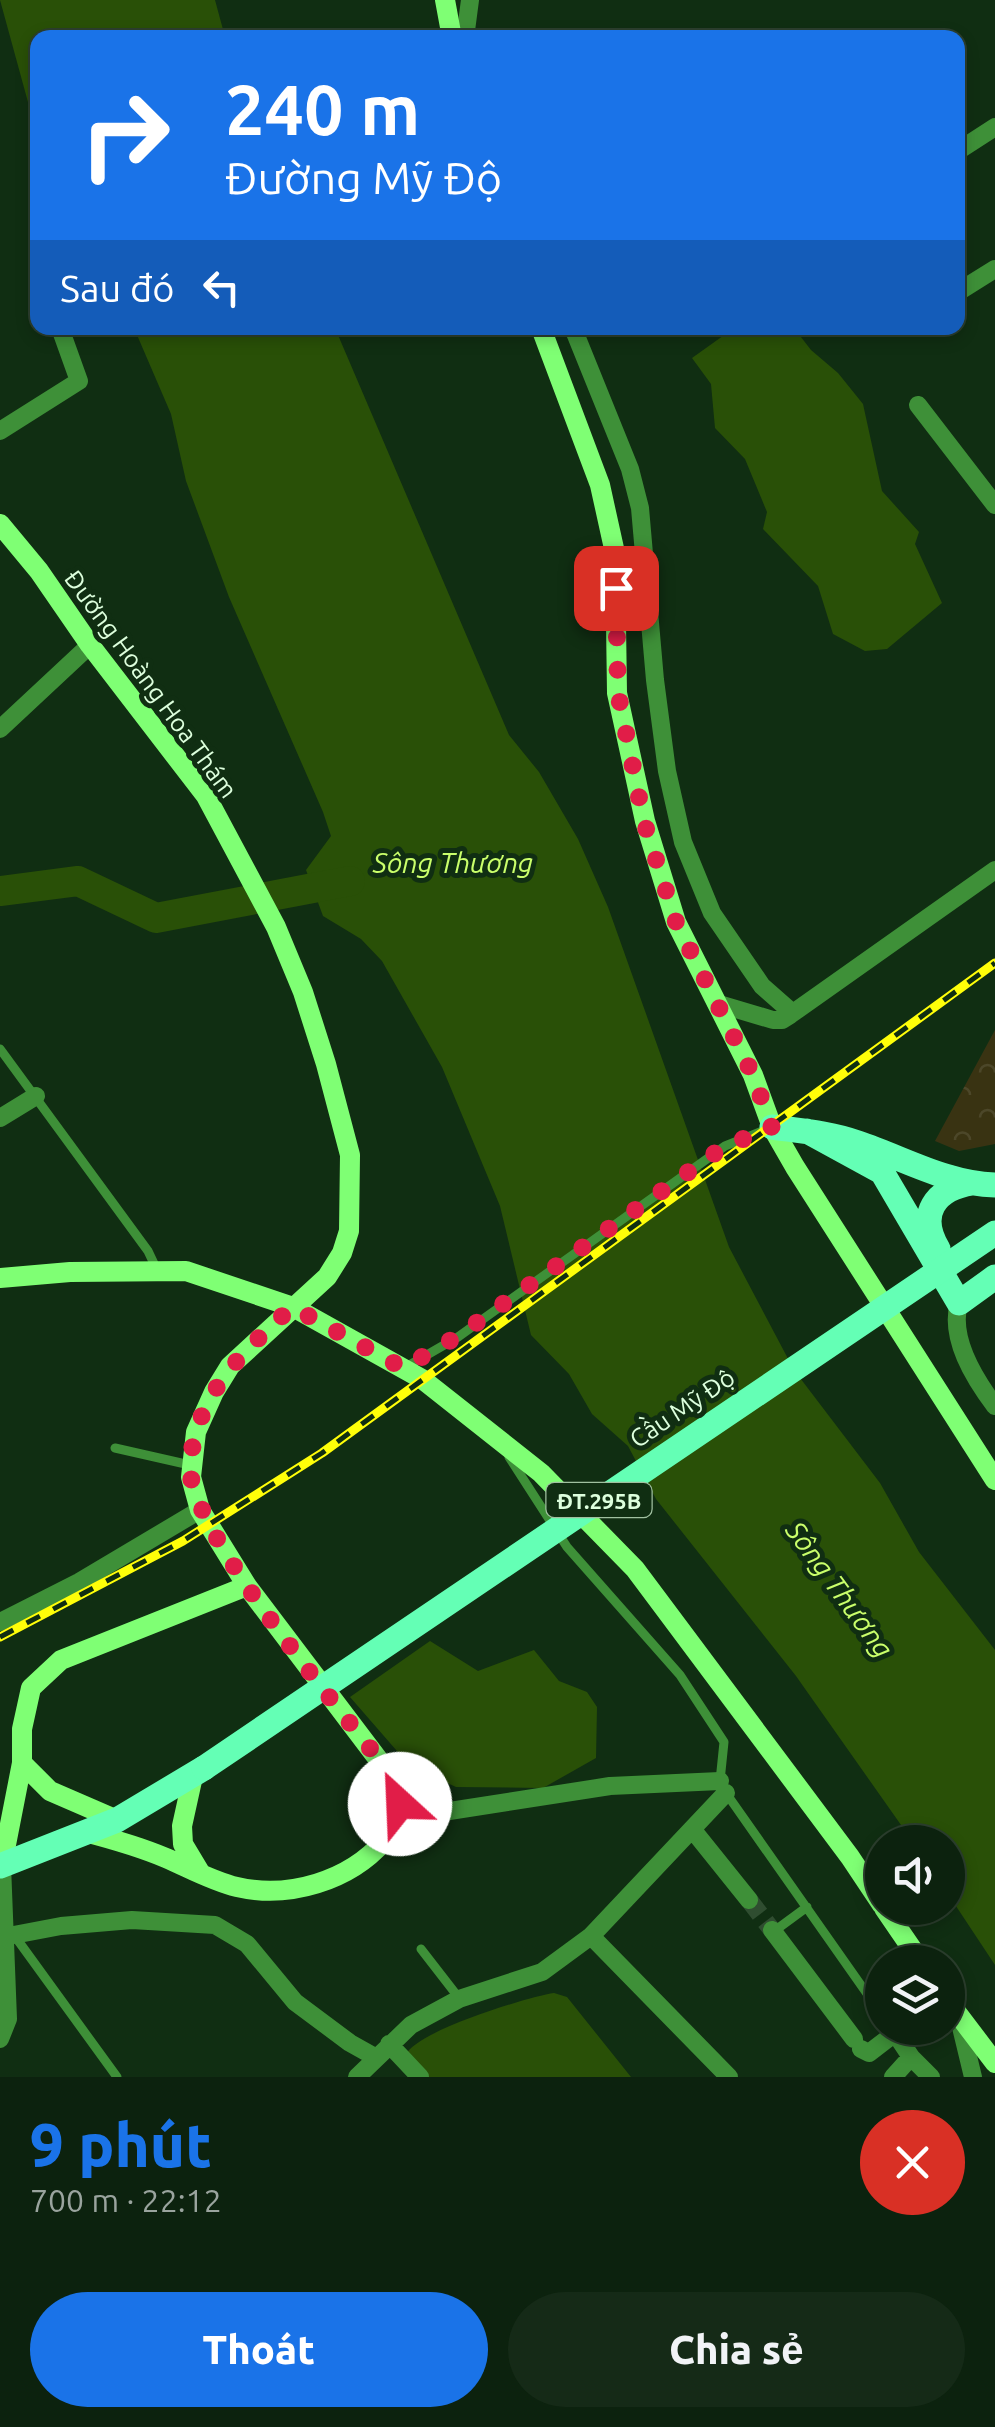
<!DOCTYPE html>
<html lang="vi">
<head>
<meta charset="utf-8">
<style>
  :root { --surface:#0c220e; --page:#152a17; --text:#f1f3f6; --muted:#9aa49e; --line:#2c3f2e; --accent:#1a73e8 }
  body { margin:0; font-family:Ubuntu,sans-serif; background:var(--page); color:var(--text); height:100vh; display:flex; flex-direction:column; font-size:38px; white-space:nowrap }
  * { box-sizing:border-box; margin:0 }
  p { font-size:32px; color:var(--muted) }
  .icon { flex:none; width:55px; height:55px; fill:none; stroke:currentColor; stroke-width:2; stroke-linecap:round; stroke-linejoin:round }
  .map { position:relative; height:2077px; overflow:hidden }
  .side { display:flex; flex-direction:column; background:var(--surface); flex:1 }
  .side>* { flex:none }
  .top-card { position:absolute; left:30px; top:30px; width:935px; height:305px; border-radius:20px; box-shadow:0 5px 15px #0003,0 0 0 2px var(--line); background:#1a73e8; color:#fff; overflow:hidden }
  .fabs { position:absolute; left:865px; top:1825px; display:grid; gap:20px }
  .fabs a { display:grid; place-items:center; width:100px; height:100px; border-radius:50%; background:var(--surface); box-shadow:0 5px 15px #0003,0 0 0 2px var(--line); font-size:50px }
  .pin { position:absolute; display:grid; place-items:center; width:85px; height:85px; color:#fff; margin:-42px; border-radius:20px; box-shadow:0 5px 15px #0006 }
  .me { position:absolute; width:110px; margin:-55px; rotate:335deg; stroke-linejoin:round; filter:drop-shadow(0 0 8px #0008) }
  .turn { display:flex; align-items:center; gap:35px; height:210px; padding:0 30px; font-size:45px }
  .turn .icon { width:130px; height:130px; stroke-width:2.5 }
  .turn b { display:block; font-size:70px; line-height:85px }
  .then { display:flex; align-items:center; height:95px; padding:0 30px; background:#0003; gap:20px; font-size:38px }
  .round { display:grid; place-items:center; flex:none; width:105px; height:105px; border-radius:52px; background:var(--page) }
  .overview { display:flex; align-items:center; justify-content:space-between; height:170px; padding:0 30px }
  h1 { font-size:60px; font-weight:800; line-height:75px; color:var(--accent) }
  .primary-button { display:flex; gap:20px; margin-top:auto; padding:20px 30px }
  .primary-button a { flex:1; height:115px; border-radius:60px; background:var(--accent); color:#fff; font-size:40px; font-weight:800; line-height:115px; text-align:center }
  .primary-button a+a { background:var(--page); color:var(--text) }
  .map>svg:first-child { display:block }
  .forest { fill:url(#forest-crowns) }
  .water { fill:#295007 }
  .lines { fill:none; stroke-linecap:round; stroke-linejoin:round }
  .river { stroke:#295007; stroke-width:30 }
  .street-tunnel { stroke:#2f4d30; stroke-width:18; stroke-dasharray:18 9; stroke-linecap:butt }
  .lane { stroke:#3e9038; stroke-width:9 }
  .street { stroke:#3e9038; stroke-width:18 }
  .secondary { stroke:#7fff74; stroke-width:20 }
  .primary { stroke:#64ffb5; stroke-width:25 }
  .rail-casing { stroke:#fffe09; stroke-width:9 }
  .rail { stroke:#102e12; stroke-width:5; stroke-dasharray:15; stroke-linecap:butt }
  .primary-bridge { stroke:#64ffb5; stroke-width:25 }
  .route { stroke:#e11d48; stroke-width:18; stroke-dasharray:0 32.4 }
  .labels { text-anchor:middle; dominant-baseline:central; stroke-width:10; stroke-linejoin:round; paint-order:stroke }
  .shield { fill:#102e12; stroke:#a0c0a0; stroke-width:2.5 }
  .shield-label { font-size:22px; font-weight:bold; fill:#dfd }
  .street-label { font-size:25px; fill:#dfd; stroke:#102e12 }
  .water-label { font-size:28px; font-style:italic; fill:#caff6b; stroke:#102e12 }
</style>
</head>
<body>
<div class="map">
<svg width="995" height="2077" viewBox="0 0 995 2077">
  <defs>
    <pattern id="forest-crowns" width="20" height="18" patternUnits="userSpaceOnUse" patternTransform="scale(2.5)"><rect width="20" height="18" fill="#393312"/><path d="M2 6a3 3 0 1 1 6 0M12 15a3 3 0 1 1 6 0" fill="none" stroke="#4c4729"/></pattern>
  </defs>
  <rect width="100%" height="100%" fill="#102e12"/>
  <path class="forest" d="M 995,1030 L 995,1144 L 959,1151 L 935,1141 Z"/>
  <path class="water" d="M 0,0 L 215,0 L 225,37 L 38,38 L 37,135 Z
    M 134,328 L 335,328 L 509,735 L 539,772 L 578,839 L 608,907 L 729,1247 L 794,1370 L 880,1483 L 919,1552 L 995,1650 L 995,1965 L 948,1894 L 948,1842 L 913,1842 L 796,1676 L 656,1499 L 628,1446 L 592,1414 L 569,1374 L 531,1335 L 500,1206 L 442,1067 L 382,961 L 361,939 L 323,916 L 306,870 L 331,836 L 323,812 L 229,597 L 186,481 L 171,414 Z
    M 734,328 L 794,328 L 811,350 L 838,373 L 863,404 L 882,491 L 919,532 L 915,544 L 942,603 L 887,649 L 865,651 L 833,634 L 818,586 L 763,529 L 767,512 L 745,459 L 715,428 L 711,384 L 692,358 Z
    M 430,1641 L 478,1671 L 534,1650 L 559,1681 L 587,1692 L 597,1707 L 596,1758 L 543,1788 L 456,1787 L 410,1766 L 350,1697 Z
    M 554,1993 L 567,1997 L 631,2077 L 422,2077 L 406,2055 C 414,2032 527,1997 554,1993 Z"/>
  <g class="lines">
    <path class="river" d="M 0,891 L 78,881 L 156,918 L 350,881"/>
    <path class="street-tunnel" d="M 749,1900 L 772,1930"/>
    <path class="lane" d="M 0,1049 L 148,1251 L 157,1270
      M 406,1367 L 458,1337 L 725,1146 L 772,1127
      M 115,1448 L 190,1465
      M 509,1457 L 567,1547 L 680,1675 L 724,1742 L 720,1781 L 726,1793 L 882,2015
      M 773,1932 L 807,1907
      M 14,1935 L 117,2077
      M 421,1949 L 459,1998"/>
    <path class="street" d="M 465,38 L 470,0
      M 958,151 L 995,127
      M 958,292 L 995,269
      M 573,328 L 630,469 L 640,508 L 655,680 L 667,771 L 683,842 L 712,913 L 762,986 L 787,1008 L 790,1015 L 782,1020 L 773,1020 L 716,1003
      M 918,405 L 995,505
      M 0,431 L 79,381 L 60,328
      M 0,729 L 90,645
      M 790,1015 L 995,870
      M 0,1118 L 36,1096
      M 959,1303 C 949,1338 974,1378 995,1406
      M 0,1622 L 79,1582 L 200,1510
      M 398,1819 L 610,1786 L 720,1781
      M 692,1829 L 749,1900
      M 772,1930 L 854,2039
      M 591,1936 L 729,2077
      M 3,1937 L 61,1926 L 132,1920 L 215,1925 L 247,1944 L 295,2002 L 350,2043 L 375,2057
      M 959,2019 L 973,2077
      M 0,2039 L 8,2019 L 2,1865
      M 389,2044 L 420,2077
      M 861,2049 L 869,2053 L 895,2033 L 911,2057
      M 357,2077 L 411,2025 L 459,1999 L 542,1972 L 591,1936 L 726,1793
      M 893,2077 L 911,2057 L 931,2077"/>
    <path class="secondary" d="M 445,0 L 452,38
      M 541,328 L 600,485 L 615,553 L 617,693 L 645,821 L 676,922 L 753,1075 L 772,1127 L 795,1167 L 995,1480
      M 0,524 L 39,571 L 90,645 L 206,796 L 276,927 L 303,992 L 326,1064 L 350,1155 L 349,1231 L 342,1253 L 327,1277 L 230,1366 L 214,1392 L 196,1432 L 191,1477 L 200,1510 L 247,1586 L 387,1771 C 402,1795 404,1819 384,1841 C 349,1881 289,1899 237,1887 C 212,1881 189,1868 166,1858 C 140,1847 112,1839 85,1832
      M 0,1278 L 70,1272 L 186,1271 L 293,1307 L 422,1379 L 541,1473 L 635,1569 L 850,1857 L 882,1905
      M 22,1763 L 50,1791 L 117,1820
      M 193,1776 L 182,1826 L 183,1844 L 201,1874
      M 2,1865 L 22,1763 L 22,1729 L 31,1688 L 61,1660 L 247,1586
      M 884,1908 L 921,1962
      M 948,2001 L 995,2063"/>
    <path class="primary" d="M 772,1127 C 802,1131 830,1133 858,1143 C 903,1158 947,1184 995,1185
      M 807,1131 L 882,1172 L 959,1303 L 995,1277
      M 938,1249 C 917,1214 935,1189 972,1183
      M 0,1866 L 117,1820 L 204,1768"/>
    <g class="rail-casing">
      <path id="rail" d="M 0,1637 L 183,1541 L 322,1453 L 995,963"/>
    </g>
    <use href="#rail" class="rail"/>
    <path class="primary-bridge" d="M 204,1768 L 995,1233"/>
  </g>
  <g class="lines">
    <path class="route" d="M 400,1804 L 395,1784 L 388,1771 C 344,1714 185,1527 190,1464 C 197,1392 243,1352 292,1307 L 403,1368 L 458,1336 L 725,1146 L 772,1128 L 753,1075 L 676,922 L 644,822 L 618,693 L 616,588"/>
  </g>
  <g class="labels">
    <rect class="shield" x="546.5" y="1483" width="105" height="34" rx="8"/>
    <g class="shield-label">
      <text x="599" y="1500">ĐT.295B</text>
    </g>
    <g class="street-label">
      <text transform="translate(151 684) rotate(54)">Đường Hoàng Hoa Thám</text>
      <text transform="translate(682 1408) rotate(-34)">Cầu Mỹ Độ</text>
    </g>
    <g class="water-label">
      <text x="453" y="862">Sông Thương</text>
      <text transform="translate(840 1589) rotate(54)">Sông Thương</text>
    </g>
  </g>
</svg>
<div class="fabs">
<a><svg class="icon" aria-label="sound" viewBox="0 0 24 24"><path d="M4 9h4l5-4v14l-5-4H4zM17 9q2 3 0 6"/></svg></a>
<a><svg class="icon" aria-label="layers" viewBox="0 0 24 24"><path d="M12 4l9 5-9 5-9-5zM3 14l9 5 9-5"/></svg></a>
</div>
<div class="pin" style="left:616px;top:588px;background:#d93025"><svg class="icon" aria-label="arrive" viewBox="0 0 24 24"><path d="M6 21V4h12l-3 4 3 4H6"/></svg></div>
<svg class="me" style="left:400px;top:1804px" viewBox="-20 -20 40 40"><circle r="19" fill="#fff"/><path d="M0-13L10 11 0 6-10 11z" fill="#e11d48"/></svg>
<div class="top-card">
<div class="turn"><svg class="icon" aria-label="right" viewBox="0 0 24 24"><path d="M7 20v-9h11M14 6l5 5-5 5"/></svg><div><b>240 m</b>Đường Mỹ Độ</div></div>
<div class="then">Sau đó<svg class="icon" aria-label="left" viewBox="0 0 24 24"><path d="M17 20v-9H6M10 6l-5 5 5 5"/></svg></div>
</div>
</div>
<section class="side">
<div class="overview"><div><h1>9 phút</h1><p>700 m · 22:12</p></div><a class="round" style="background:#d93025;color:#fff"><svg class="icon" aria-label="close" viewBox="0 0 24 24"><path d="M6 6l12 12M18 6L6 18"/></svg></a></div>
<div class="primary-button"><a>Thoát</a><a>Chia sẻ</a></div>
</section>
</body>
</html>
